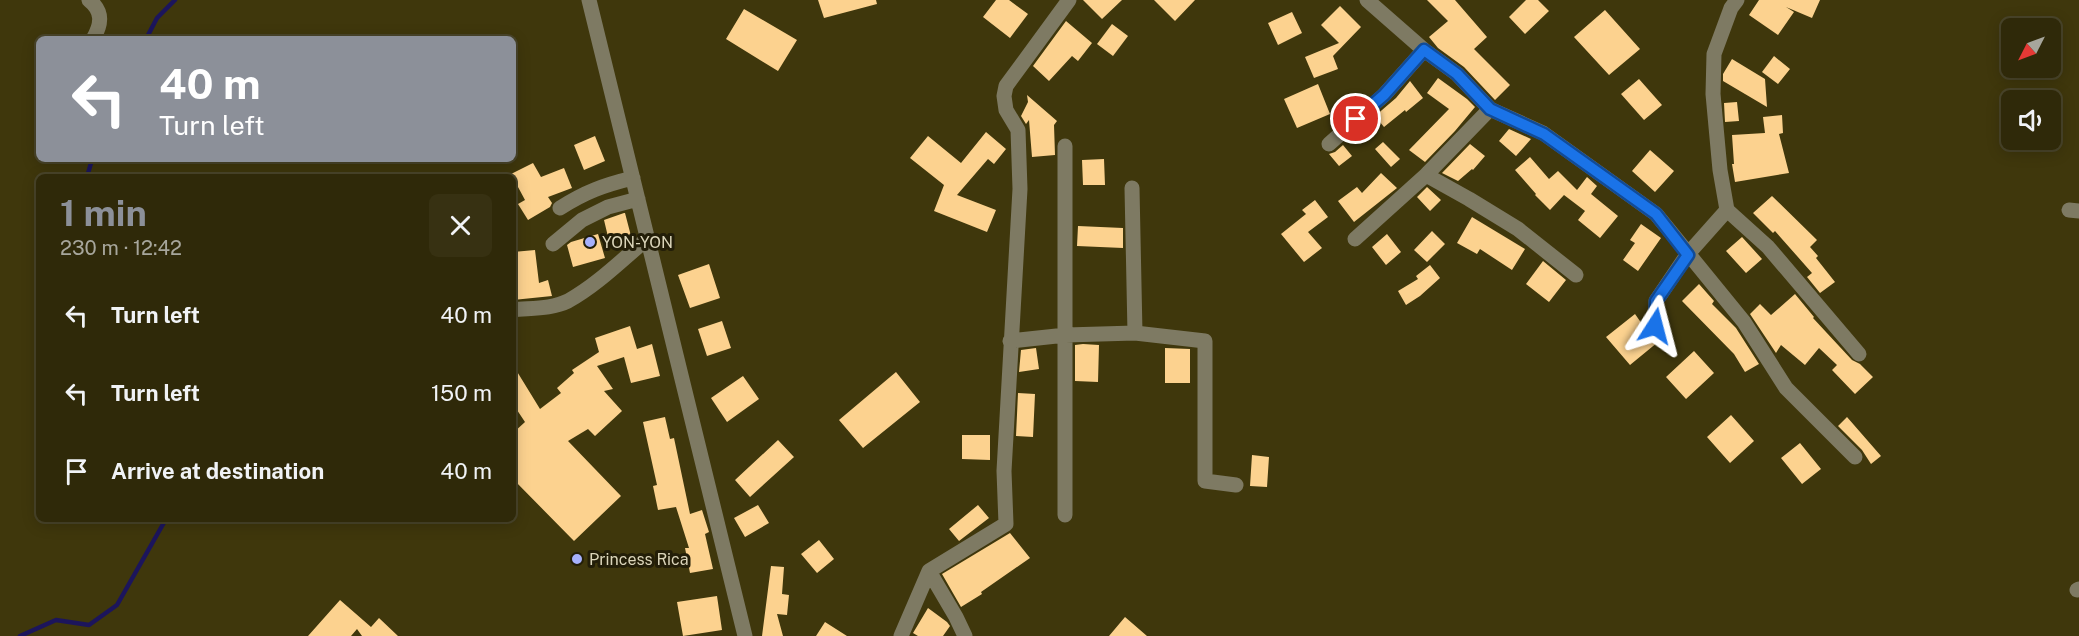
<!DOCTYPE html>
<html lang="en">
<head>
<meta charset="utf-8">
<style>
  :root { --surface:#2f2909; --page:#373112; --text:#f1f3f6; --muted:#a7a69c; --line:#4a452a; --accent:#8c9099 }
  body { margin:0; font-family:"Public Sans",sans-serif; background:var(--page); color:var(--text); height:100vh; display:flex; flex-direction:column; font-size:22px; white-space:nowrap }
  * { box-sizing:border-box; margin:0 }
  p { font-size:20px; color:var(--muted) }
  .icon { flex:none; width:33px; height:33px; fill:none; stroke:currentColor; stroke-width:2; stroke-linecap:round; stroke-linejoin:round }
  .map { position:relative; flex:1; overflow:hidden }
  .drawer { position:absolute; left:36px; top:174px; width:480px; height:348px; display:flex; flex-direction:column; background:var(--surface); border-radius:9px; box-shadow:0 3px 15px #0003,0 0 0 2px var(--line) }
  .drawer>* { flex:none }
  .top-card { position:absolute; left:36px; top:36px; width:480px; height:126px; border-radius:9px; box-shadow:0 3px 15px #0003,0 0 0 2px var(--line); background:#8c9099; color:#fff; overflow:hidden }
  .needle { width:39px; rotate:228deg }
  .tools { position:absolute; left:2001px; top:18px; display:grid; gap:12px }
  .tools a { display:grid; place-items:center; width:60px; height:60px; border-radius:9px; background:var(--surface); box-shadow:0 3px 15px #0003,0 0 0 2px var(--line); font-size:30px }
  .pin { position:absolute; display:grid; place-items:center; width:51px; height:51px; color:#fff; margin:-26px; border:3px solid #fff; border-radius:50%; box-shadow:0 2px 6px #0007 }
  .me { position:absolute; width:66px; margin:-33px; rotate:9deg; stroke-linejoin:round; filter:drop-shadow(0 0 4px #0008) }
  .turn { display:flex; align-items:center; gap:21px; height:126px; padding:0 24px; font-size:27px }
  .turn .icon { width:78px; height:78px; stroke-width:2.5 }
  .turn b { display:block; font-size:42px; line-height:51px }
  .round { display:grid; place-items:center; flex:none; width:63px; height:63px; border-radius:9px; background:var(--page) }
  .headline { display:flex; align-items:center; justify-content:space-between; height:102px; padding:0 24px }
  h1 { font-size:36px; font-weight:700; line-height:45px; color:var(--accent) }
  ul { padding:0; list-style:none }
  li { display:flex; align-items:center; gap:18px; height:78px; padding:0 24px }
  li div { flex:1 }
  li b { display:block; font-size:22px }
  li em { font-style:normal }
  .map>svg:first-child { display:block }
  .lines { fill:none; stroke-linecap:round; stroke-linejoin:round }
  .stream { stroke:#1c155c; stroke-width:4.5 }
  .building { fill:#fcd28f }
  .minor { stroke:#7e7a63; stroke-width:15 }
  .route-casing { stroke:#114b97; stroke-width:15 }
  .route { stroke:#1a73e8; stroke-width:10 }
  .poi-dot { fill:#a7b1fc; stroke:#231e08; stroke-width:2 }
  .labels { text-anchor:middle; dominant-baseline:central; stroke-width:6; stroke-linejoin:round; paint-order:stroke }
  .poi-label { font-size:16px; fill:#dbd5ba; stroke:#231e08; text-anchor:start }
</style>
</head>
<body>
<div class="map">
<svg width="2079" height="636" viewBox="0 0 2079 636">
  <rect width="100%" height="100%" fill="#3f370c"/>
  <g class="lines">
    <path class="stream" d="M 146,39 L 157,18 L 175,0
      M 87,177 L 91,163 L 94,159
      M 20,636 L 56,620 L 89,625 L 117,605 L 166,519"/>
  </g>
  <path class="building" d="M 818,0 L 876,0 L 877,4 L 824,18 Z
    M 996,0 L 1009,0 L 1028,14 L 1010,38 L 983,17 Z
    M 1083,0 L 1122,0 L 1102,19 Z
    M 1154,0 L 1195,0 L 1175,21 Z
    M 1427,0 L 1455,0 L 1487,37 L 1474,49 L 1510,85 L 1495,100 L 1464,67 L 1438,48 L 1429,37 L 1448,21 Z
    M 1526,0 L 1538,0 L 1549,11 L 1525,34 L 1509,17 Z
    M 1759,0 L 1820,0 L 1812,18 L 1786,7 L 1794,12 L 1778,35 L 1749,15 Z
    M 1340,6 L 1361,27 L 1333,56 L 1338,69 L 1314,78 L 1305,57 L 1339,43 L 1321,25 Z
    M 744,9 L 797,40 L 778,71 L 726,39 Z
    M 1605,10 L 1640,49 L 1609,75 L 1574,37 Z
    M 1292,12 L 1302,33 L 1278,45 L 1268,23 Z
    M 1066,21 L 1092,43 L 1078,61 L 1072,56 L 1049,81 L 1033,66 Z
    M 1112,24 L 1128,36 L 1113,56 L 1097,44 Z
    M 1774,56 L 1790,69 L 1778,84 L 1762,72 Z
    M 1732,59 L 1765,79 L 1767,107 L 1723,81 L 1723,74 Z
    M 1438,78 L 1467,99 L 1475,107 L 1455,131 L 1425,162 L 1409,150 L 1449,109 L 1427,93 Z
    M 1639,79 L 1662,105 L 1644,120 L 1621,94 Z
    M 1410,81 L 1423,98 L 1406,112 L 1405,110 L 1384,127 L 1375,116 L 1396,98 Z
    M 1318,84 L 1330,114 L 1297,128 L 1284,99 Z
    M 1027,95 L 1057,121 L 1054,125 L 1055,155 L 1032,157 L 1029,120 L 1026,124 L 1021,116 L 1028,102 Z
    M 1737,102 L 1739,121 L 1725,122 L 1724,103 Z
    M 1782,115 L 1783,133 L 1779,134 L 1789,173 L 1735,182 L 1732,164 L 1734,164 L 1732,135 L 1765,133 L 1763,117 Z
    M 1509,129 L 1531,139 L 1516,156 L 1499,141 Z
    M 986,132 L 1006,149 L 994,164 L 988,159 L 957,195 L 996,210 L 987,232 L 934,211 L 944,185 L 910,158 L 928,136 L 961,163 Z
    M 595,136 L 605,161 L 584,170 L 574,145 Z
    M 1383,142 L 1400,159 L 1391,167 L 1375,149 Z
    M 1470,144 L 1485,156 L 1473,170 L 1472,169 L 1458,181 L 1442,173 Z
    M 1343,145 L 1352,156 L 1339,166 L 1329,154 L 1335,152 Z
    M 1650,150 L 1674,171 L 1655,192 L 1632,171 Z
    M 1530,157 L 1549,179 L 1558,171 L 1577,190 L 1587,177 L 1597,186 L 1591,194 L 1618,216 L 1600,238 L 1578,220 L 1585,211 L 1564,195 L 1550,210 L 1535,195 L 1536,194 L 1515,170 Z
    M 1104,159 L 1105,185 L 1083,185 L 1082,160 Z
    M 533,163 L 541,177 L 564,168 L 572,188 L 548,197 L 552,203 L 550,207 L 528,220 L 518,204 L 525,200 L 511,174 Z
    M 1381,173 L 1397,188 L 1354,222 L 1338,201 L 1357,187 L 1362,193 Z
    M 1427,187 L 1441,200 L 1430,211 L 1417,197 Z
    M 1772,196 L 1817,240 L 1810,247 L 1818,256 L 1816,258 L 1835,282 L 1820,293 L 1807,277 L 1812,273 L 1775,231 L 1773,233 L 1753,213 Z
    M 1315,200 L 1328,217 L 1308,232 L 1322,248 L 1304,262 L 1281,234 L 1306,214 L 1302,210 Z
    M 624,213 L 625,213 L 631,236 L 609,241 L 604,220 Z
    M 1472,217 L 1525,249 L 1512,270 L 1480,249 L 1477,254 L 1457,243 Z
    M 1641,224 L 1661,238 L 1638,271 L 1623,260 L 1635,243 L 1630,240 Z
    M 1078,226 L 1123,228 L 1123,248 L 1077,246 Z
    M 1432,231 L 1445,244 L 1427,262 L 1414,250 Z
    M 598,234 L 605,258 L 573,267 L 567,245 L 571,242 Z
    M 1387,234 L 1401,252 L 1386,265 L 1372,247 Z
    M 1742,237 L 1762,259 L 1746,273 L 1726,251 Z
    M 535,250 L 539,283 L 548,280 L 552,296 L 513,300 L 513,252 Z
    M 1543,261 L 1566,280 L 1549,302 L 1526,284 Z
    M 709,264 L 720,298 L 690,308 L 678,275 Z
    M 1430,265 L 1440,278 L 1420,296 L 1406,305 L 1398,291 L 1418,279 L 1416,276 Z
    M 1699,284 L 1714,301 L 1712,304 L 1736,328 L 1759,364 L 1745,372 L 1734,354 L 1682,301 Z
    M 1795,294 L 1814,317 L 1813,318 L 1852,360 L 1860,364 L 1873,377 L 1855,394 L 1832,370 L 1837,365 L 1819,348 L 1805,365 L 1781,345 L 1776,353 L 1750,314 L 1760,304 L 1771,315 Z
    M 1635,314 L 1647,331 L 1658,342 L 1630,365 L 1606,337 Z
    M 722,321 L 731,348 L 707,356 L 698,329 Z
    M 630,326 L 637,349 L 652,344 L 660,376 L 631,383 L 624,357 L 597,366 L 613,389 L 604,391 L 622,411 L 595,436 L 588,429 L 568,441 L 621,496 L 574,541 L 513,479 L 513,433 L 525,422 L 513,404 L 513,365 L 540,409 L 561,393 L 557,388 L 574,373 L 572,370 L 599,352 L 595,338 Z
    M 1083,344 L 1099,345 L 1098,382 L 1075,381 L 1075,345 Z
    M 1036,348 L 1039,369 L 1019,372 L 1021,350 Z
    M 1165,348 L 1190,349 L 1190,383 L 1165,383 Z
    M 1694,351 L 1714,373 L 1686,399 L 1666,377 Z
    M 896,372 L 920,402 L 863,448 L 839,420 Z
    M 743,376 L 759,399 L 727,422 L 711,398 Z
    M 1018,393 L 1035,394 L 1033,437 L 1016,436 Z
    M 1731,415 L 1754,441 L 1730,463 L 1707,437 Z
    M 665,417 L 670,439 L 674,438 L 690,514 L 702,510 L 709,532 L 705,534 L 713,569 L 690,573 L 685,548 L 689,548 L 676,507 L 658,510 L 653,486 L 657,485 L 643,422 Z
    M 1847,417 L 1881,456 L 1871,464 L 1862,450 L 1838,426 Z
    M 962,435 L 990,435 L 990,460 L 962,459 Z
    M 778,440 L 794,457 L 750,497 L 735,480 Z
    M 1800,443 L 1821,469 L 1802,484 L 1781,458 Z
    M 1252,455 L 1269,457 L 1267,487 L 1250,486 Z
    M 758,505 L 769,523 L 745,537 L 734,518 Z
    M 978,505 L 989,518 L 959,541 L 949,529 Z
    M 1010,533 L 1030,558 L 981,592 L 982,594 L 961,607 L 942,574 Z
    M 819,540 L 834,559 L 817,573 L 801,554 Z
    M 771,566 L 784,567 L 782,594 L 789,595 L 787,615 L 777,614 L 783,636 L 762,636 Z
    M 717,596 L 722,630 L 683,636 L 677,602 Z
    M 340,600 L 371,627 L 379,618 L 398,636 L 362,636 L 357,629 L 351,636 L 308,636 Z
    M 928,608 L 947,622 L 950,626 L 943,636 L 918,636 L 913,633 Z
    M 1125,617 L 1147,636 L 1109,636 Z
    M 825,622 L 847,636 L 816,636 Z"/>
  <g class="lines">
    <path class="minor" d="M 89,0 C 103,11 102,24 93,39
      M 589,0 L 745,636
      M 1367,0 L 1424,50 L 1457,74 L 1490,109 L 1543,133 L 1656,214 L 1744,322 L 1786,388 L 1855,457
      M 1329,144 L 1384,95 L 1424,50
      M 1426,175 L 1469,199 L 1518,229 L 1576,275
      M 1132,188 L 1135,333
      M 560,208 C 585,192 604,185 633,178
      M 1727,210 L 1768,247 L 1859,354
      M 2069,210 L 2079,211
      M 1355,239 L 1426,175 L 1490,109
      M 553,244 L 582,220 L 608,207 L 638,199
      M 513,310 C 531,308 552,309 568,301 C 597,285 623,259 648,238
      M 1655,326 L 1656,301 L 1687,255 L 1727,210 L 1720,170 L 1713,94 L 1714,54 L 1731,8 L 1737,0
      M 1010,341 L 1066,335 L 1135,333 L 1205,341 L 1205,481 L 1236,485
      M 1065,515 L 1065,146
      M 929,571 L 956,617 L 965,636
      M 2077,590 L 2079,589
      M 901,636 L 929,571 L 1006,524 L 1004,471 L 1020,189 L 1018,130 L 1006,110 L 1004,96 L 1006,86 L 1069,0"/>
  </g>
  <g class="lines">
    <g class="route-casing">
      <path id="route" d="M 1356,119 L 1384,95 L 1424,50 L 1457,74 L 1490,109 L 1544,134 L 1656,214 L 1688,255 L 1656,301 L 1655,326"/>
    </g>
    <use href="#route" class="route"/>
  </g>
  <g class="poi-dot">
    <circle cx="590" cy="242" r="6"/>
    <circle cx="577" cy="559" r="6"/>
  </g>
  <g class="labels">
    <g class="poi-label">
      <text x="602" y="242">YON-YON</text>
      <text x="589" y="559">Princess Rica</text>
    </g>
  </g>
</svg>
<div class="tools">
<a><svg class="needle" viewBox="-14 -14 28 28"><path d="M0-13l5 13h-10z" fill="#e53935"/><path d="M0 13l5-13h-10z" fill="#a7a69c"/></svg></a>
<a><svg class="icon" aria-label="sound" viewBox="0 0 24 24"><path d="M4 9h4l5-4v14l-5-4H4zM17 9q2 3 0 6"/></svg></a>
</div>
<div class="pin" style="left:1356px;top:119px;background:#d93025"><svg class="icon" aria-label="arrive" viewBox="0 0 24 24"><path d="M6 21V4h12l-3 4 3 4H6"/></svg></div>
<svg class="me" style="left:1655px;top:326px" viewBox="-20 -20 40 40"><path d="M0-17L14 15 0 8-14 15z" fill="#1a73e8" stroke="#fff" stroke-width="4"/></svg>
<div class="top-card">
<div class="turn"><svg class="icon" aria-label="left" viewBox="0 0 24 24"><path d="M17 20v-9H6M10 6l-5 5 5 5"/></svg><div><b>40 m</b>Turn left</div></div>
</div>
<section class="drawer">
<div class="headline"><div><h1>1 min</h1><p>230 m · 12:42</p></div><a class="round"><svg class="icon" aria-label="close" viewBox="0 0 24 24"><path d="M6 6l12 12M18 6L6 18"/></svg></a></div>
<ul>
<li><svg class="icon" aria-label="left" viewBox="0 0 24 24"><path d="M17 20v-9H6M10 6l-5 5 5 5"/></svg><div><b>Turn left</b></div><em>40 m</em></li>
<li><svg class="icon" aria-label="left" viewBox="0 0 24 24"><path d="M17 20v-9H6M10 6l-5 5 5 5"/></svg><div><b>Turn left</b></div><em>150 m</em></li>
<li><svg class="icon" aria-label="arrive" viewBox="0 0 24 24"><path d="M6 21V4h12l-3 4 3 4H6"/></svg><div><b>Arrive at destination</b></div><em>40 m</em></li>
</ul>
</section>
</div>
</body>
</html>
